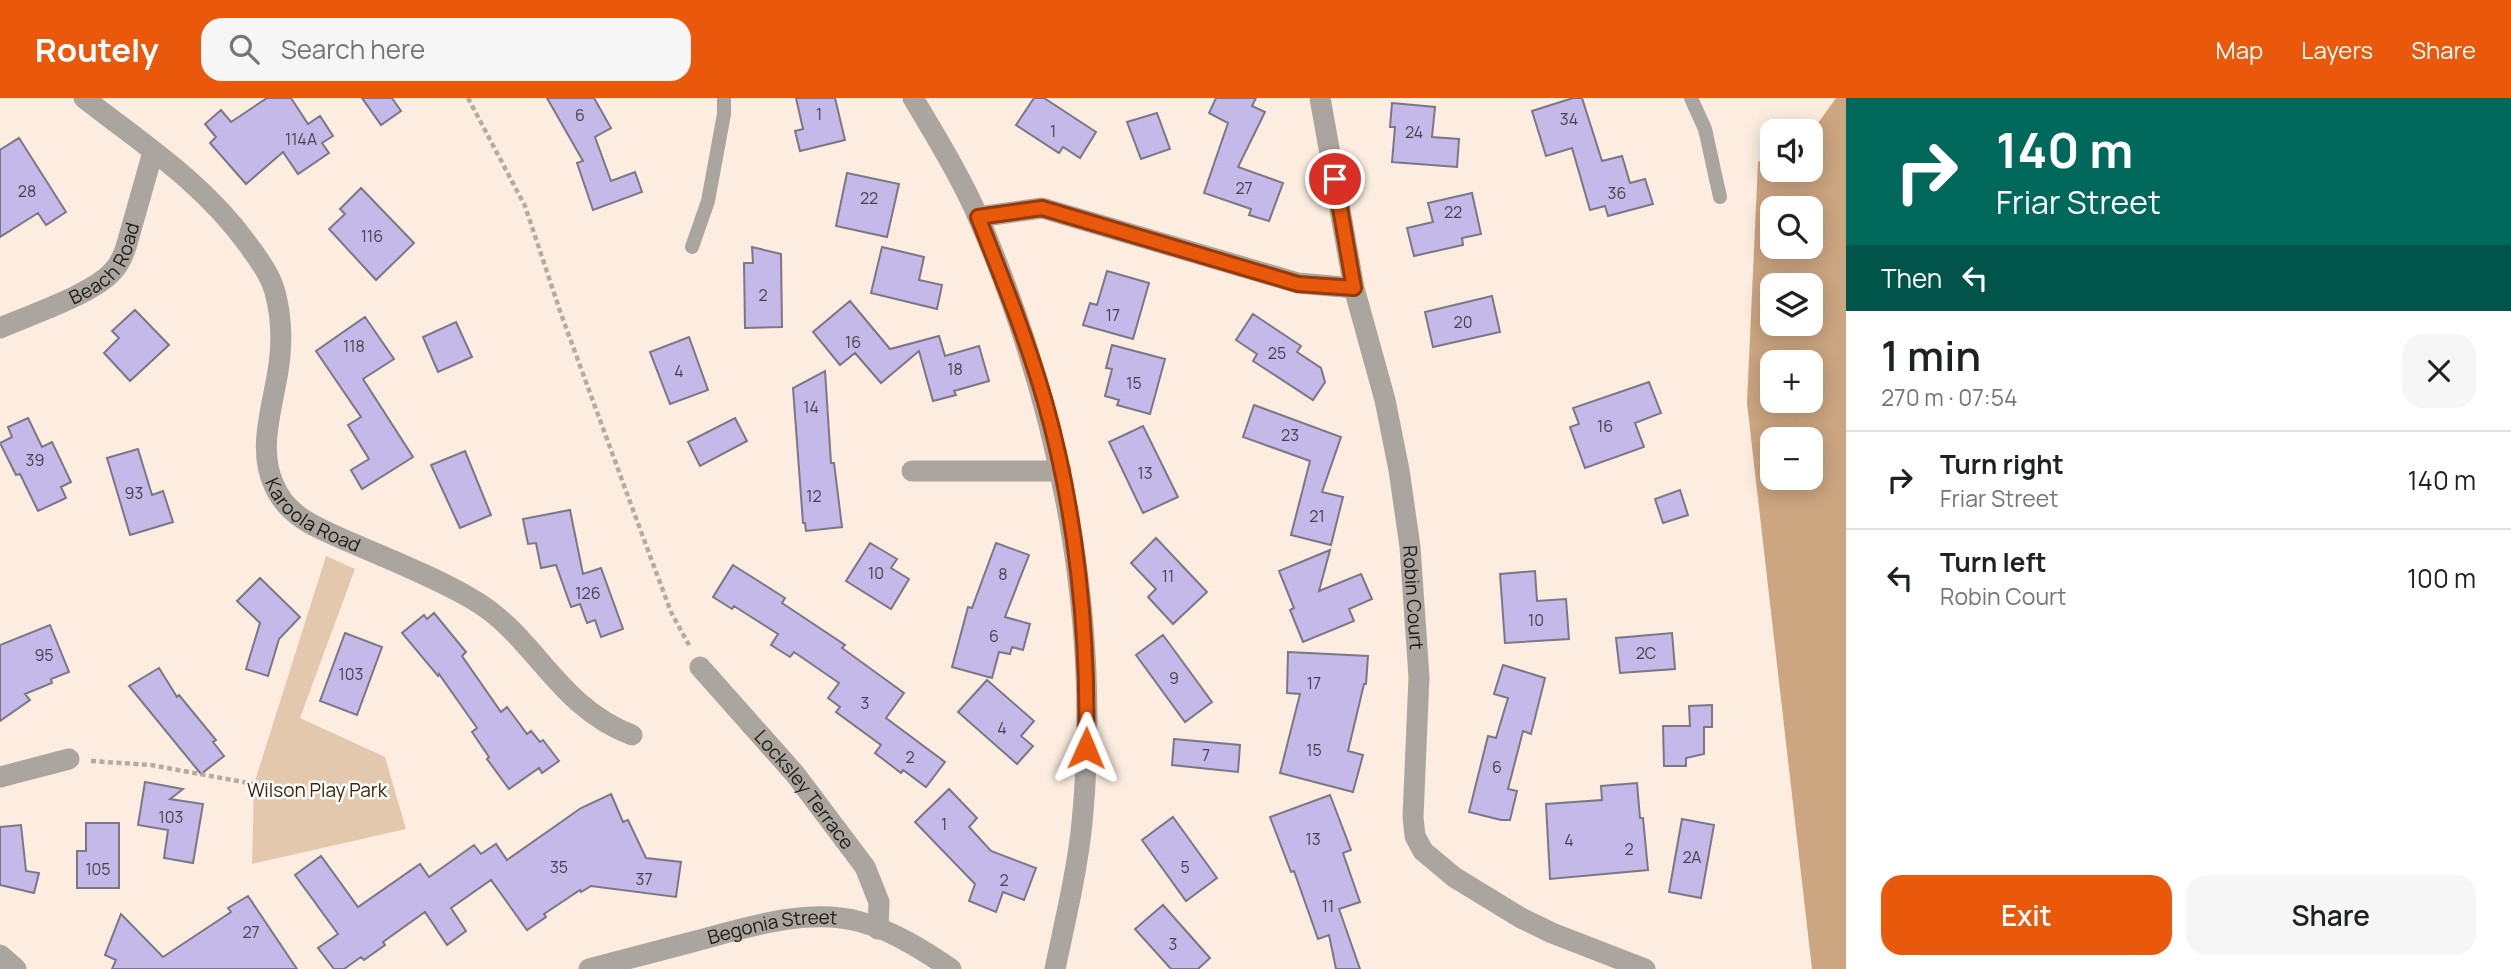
<!DOCTYPE html>
<html lang="en">
<head>
<meta charset="utf-8">
<style>
  :root { --surface:#fff; --page:#f6f6f6; --text:#202124; --muted:#757577; --line:#e0e0e0; --accent:#ea580c }
  body { margin:0; font-family:Manrope,sans-serif; background:var(--page); color:var(--text); height:100vh; display:flex; flex-direction:column; font-size:26px; white-space:nowrap }
  * { box-sizing:border-box; margin:0 }
  p { font-size:23px; color:var(--muted) }
  .icon { flex:none; width:38px; height:38px; fill:none; stroke:currentColor; stroke-width:2; stroke-linecap:round; stroke-linejoin:round }
  .map { position:relative; flex:1; overflow:hidden }
  .details { display:flex; flex-direction:column; background:var(--surface); width:665px }
  .details>* { flex:none }
  .hud { background:#00695c; color:#fff; overflow:hidden }
  .fabs { position:absolute; left:1760px; top:21px; display:grid; gap:14px }
  .fabs a { display:grid; place-items:center; width:63px; height:63px; border-radius:14px; background:var(--surface); box-shadow:0 4px 18px #0003; font-size:35px }
  .pin { position:absolute; display:grid; place-items:center; width:60px; height:60px; color:#fff; margin:-30px; border:4px solid #fff; border-radius:50%; box-shadow:0 2px 7px #0007 }
  .me { position:absolute; width:77px; margin:-38px; rotate:1deg; stroke-linejoin:round; filter:drop-shadow(0 0 5px #0008) }
  .turn { display:flex; align-items:center; gap:24px; height:147px; padding:0 35px; font-size:32px }
  .turn .icon { width:91px; height:91px; stroke-width:2.5 }
  .turn b { display:block; font-size:49px; line-height:60px }
  .then { display:flex; align-items:center; height:66px; padding:0 35px; background:#0003; gap:14px; font-size:26px }
  .round { display:grid; place-items:center; flex:none; width:74px; height:74px; border-radius:21px; background:var(--page) }
  .summary { display:flex; align-items:center; justify-content:space-between; height:119px; padding:0 35px }
  h1 { font-size:42px; font-weight:600; line-height:52px }
  .cta { display:flex; gap:14px; margin-top:auto; padding:14px 35px }
  .cta a { flex:1; height:80px; border-radius:21px; background:var(--accent); color:#fff; font-size:28px; font-weight:600; line-height:80px; text-align:center }
  .cta a+a { background:var(--page); color:var(--text) }
  ul { padding:0; list-style:none }
  li { display:flex; align-items:center; gap:21px; height:98px; padding:0 35px; border-top:2px solid var(--line) }
  li div { flex:1 }
  li b { display:block; font-size:26px }
  li em { font-style:normal }
  header { display:flex; align-items:center; gap:42px; box-sizing:border-box; height:98px; padding:0 35px; background:var(--accent); color:#fff }
  header strong { font-size:33px }
  nav { display:flex; gap:38px; margin-inline-start:auto; font-size:24px }
  .search { width:490px; height:63px; background:var(--page); display:flex; align-items:center; gap:18px; box-sizing:border-box; padding:0 24px; border-radius:21px; color:var(--muted); font-size:26px }
  main { display:flex; flex:1; min-height:0 }
  .map>svg:first-child { display:block }
  .green { fill:#e3c8ae }
  .forest { fill:#cca581; fill-rule:evenodd }
  .building { fill:#c5b9e9; stroke:#7a7786; stroke-width:2 }
  .lines { fill:none; stroke-linecap:round; stroke-linejoin:round }
  .path { stroke:#b7aba1; stroke-width:4.5; stroke-dasharray:5 3.5; stroke-linecap:butt }
  .lane { stroke:#aba59f; stroke-width:14 }
  .street { stroke:#aba59f; stroke-width:21 }
  .route-casing { stroke:#983908; stroke-width:18 }
  .route { stroke:#ea580c; stroke-width:12 }
  .labels { text-anchor:middle; dominant-baseline:central; stroke-width:5; stroke-linejoin:round; paint-order:stroke }
  .number-label { font-size:16px; fill:#48424b }
  .street-label { font-size:19px; fill:#1f1a16; stroke:#fff }
  .park-label { font-size:19px; fill:#402508; stroke:#fff }
</style>
</head>
<body>
<header>
<strong>Routely</strong>
<div class="search"><svg class="icon" aria-label="search" viewBox="0 0 24 24"><circle cx="10" cy="10" r="6"/><path d="M15 15l6 6"/></svg>Search here</div>
<nav><a>Map</a><a>Layers</a><a>Share</a></nav>
</header>
<main>
<div class="map">
<svg width="1846" height="871" viewBox="0 0 1846 871">
  <rect width="100%" height="100%" fill="#fcede0"/>
  <path class="green" d="M 326,458 L 355,471 L 300,620 L 385,659 L 406,731 L 252,766 L 254,686 Z"/>
  <path class="forest" d="M 1836,0 L 1846,0 L 1846,871 L 1812,871 L 1747,305 L 1758,64 L 1773,54 L 1773,72 L 1811,72 L 1811,33 L 1807,33 L 1816,28 ZM 1773,110 L 1811,110 L 1811,149 L 1773,149 ZM 1773,187 L 1811,187 L 1811,226 L 1773,226 ZM 1811,264 L 1811,303 L 1773,303 L 1773,264 ZM 1773,341 L 1811,341 L 1811,380 L 1773,380 Z"/>
  <path class="building" d="M 267,0 L 291,0 L 308,26 L 320,18 L 333,38 L 322,45 L 329,55 L 298,76 L 283,54 L 246,86 L 210,45 L 216,39 L 205,26 L 221,12 L 231,24 Z
    M 362,0 L 392,0 L 401,13 L 381,27 Z
    M 547,0 L 594,0 L 611,30 L 595,39 L 611,83 L 635,74 L 642,94 L 593,112 L 577,65 L 583,63 Z
    M 796,0 L 835,0 L 845,42 L 800,53 L 795,33 L 803,31 Z
    M 1034,0 L 1044,0 L 1096,34 L 1080,60 L 1063,49 L 1059,55 L 1016,27 Z
    M 1216,0 L 1256,0 L 1252,8 L 1265,14 L 1238,69 L 1283,85 L 1269,123 L 1249,117 L 1251,111 L 1204,95 L 1228,25 L 1209,15 Z
    M 1573,0 L 1582,0 L 1602,63 L 1622,58 L 1630,85 L 1645,81 L 1653,106 L 1608,118 L 1605,108 L 1590,112 L 1572,50 L 1546,58 L 1532,13 Z
    M 1392,5 L 1435,9 L 1432,39 L 1459,41 L 1457,69 L 1392,64 L 1395,29 L 1390,29 Z
    M 1157,15 L 1170,51 L 1141,61 L 1127,24 Z
    M 19,40 L 66,114 L 46,127 L 38,115 L 0,139 L 0,52 Z
    M 847,75 L 899,86 L 887,139 L 836,128 Z
    M 361,90 L 414,145 L 376,182 L 329,131 L 345,116 L 340,111 Z
    M 1472,95 L 1481,136 L 1462,140 L 1463,147 L 1414,158 L 1407,130 L 1433,124 L 1428,105 Z
    M 752,149 L 781,156 L 782,229 L 745,230 L 744,165 L 753,165 Z
    M 882,149 L 924,159 L 919,182 L 942,187 L 937,211 L 871,195 Z
    M 1107,173 L 1149,185 L 1133,241 L 1083,227 L 1090,205 L 1097,207 Z
    M 1492,198 L 1500,234 L 1433,249 L 1425,214 Z
    M 850,203 L 890,251 L 939,238 L 945,258 L 979,248 L 989,283 L 954,293 L 956,297 L 933,303 L 919,253 L 881,285 L 855,255 L 840,267 L 813,234 Z
    M 135,212 L 169,247 L 130,283 L 104,255 L 119,240 L 112,233 Z
    M 1253,216 L 1301,248 L 1297,254 L 1321,270 L 1325,284 L 1313,302 L 1253,263 L 1257,256 L 1236,242 Z
    M 365,219 L 394,261 L 363,281 L 413,359 L 362,391 L 351,372 L 369,361 L 348,327 L 361,319 L 316,253 Z
    M 456,224 L 472,259 L 438,274 L 423,239 Z
    M 689,239 L 708,292 L 670,306 L 650,254 Z
    M 1112,247 L 1165,261 L 1150,316 L 1117,307 L 1119,302 L 1105,298 L 1112,271 L 1106,270 Z
    M 825,273 L 831,365 L 834,365 L 842,429 L 806,433 L 805,425 L 803,425 L 793,290 Z
    M 1649,284 L 1661,315 L 1635,325 L 1644,349 L 1585,370 L 1570,329 L 1579,326 L 1573,310 Z
    M 1254,307 L 1341,339 L 1322,394 L 1343,399 L 1331,447 L 1291,437 L 1310,363 L 1243,339 Z
    M 28,320 L 42,349 L 52,344 L 71,384 L 61,389 L 66,400 L 38,413 L 20,376 L 16,377 L 0,345 L 12,339 L 8,329 Z
    M 735,320 L 747,343 L 700,368 L 688,344 Z
    M 1143,328 L 1178,399 L 1143,415 L 1109,344 Z
    M 138,351 L 152,397 L 163,393 L 173,424 L 130,437 L 107,360 Z
    M 465,353 L 491,417 L 460,430 L 431,367 Z
    M 1680,392 L 1688,417 L 1663,425 L 1655,401 Z
    M 570,412 L 583,476 L 601,470 L 623,531 L 601,539 L 595,522 L 587,525 L 580,506 L 571,509 L 556,467 L 541,470 L 536,445 L 528,446 L 523,421 Z
    M 1156,440 L 1207,494 L 1173,526 L 1148,499 L 1156,491 L 1131,465 Z
    M 870,445 L 897,461 L 891,470 L 909,481 L 891,511 L 846,483 Z
    M 996,445 L 1029,457 L 1005,519 L 1030,526 L 1023,552 L 1012,549 L 1010,556 L 999,554 L 992,580 L 952,569 L 968,509 L 972,510 Z
    M 1330,452 L 1319,493 L 1361,476 L 1372,501 L 1349,511 L 1354,523 L 1303,544 L 1290,512 L 1294,510 L 1279,473 Z
    M 733,467 L 785,500 L 782,505 L 845,547 L 842,550 L 904,595 L 886,620 L 945,664 L 926,689 L 903,672 L 901,675 L 875,655 L 881,647 L 836,614 L 840,609 L 828,600 L 839,585 L 794,554 L 790,559 L 771,547 L 778,536 L 734,508 L 732,511 L 713,499 Z
    M 1535,473 L 1537,503 L 1566,501 L 1569,541 L 1505,545 L 1500,476 Z
    M 260,480 L 300,519 L 279,541 L 268,578 L 246,571 L 260,525 L 237,503 Z
    M 434,515 L 466,554 L 462,558 L 501,614 L 507,609 L 527,636 L 531,633 L 540,644 L 543,642 L 559,663 L 542,675 L 539,670 L 509,691 L 487,661 L 489,659 L 472,634 L 477,630 L 439,576 L 438,578 L 402,535 L 424,517 L 427,521 Z
    M 50,527 L 69,574 L 51,581 L 52,585 L 25,596 L 30,602 L 0,623 L 0,547 Z
    M 345,535 L 382,549 L 357,617 L 320,603 Z
    M 1672,535 L 1675,571 L 1620,575 L 1616,540 Z
    M 1163,537 L 1212,604 L 1185,624 L 1136,557 Z
    M 1288,554 L 1368,558 L 1366,586 L 1364,586 L 1348,653 L 1363,657 L 1353,694 L 1280,675 L 1300,596 L 1287,595 Z
    M 1503,567 L 1545,580 L 1531,636 L 1523,633 L 1508,691 L 1517,693 L 1510,722 L 1501,722 L 1469,714 L 1488,638 L 1496,640 L 1508,600 L 1494,596 Z
    M 159,570 L 177,599 L 179,597 L 216,642 L 213,644 L 224,658 L 201,676 L 129,588 Z
    M 987,582 L 1034,623 L 1021,638 L 1033,648 L 1017,666 L 958,614 Z
    M 1712,607 L 1712,629 L 1704,629 L 1704,656 L 1686,660 L 1686,668 L 1664,668 L 1663,628 L 1690,628 L 1689,608 Z
    M 1174,641 L 1240,647 L 1238,674 L 1172,667 Z
    M 145,684 L 183,691 L 170,701 L 203,706 L 193,765 L 164,760 L 168,732 L 138,727 Z
    M 1637,685 L 1640,720 L 1643,720 L 1648,772 L 1550,781 L 1546,706 L 1602,702 L 1601,688 Z
    M 949,691 L 977,720 L 969,729 L 991,753 L 1036,770 L 1024,802 L 1003,794 L 996,814 L 969,803 L 975,786 L 915,724 Z
    M 611,696 L 623,724 L 628,722 L 646,760 L 681,764 L 676,799 L 591,788 L 581,794 L 580,792 L 544,816 L 546,819 L 527,832 L 491,782 L 451,810 L 466,833 L 447,847 L 425,814 L 383,844 L 385,847 L 364,862 L 361,859 L 344,871 L 334,871 L 318,850 L 338,836 L 295,777 L 321,758 L 358,809 L 420,766 L 429,779 L 474,747 L 481,756 L 496,746 L 507,762 L 581,710 Z
    M 1330,697 L 1351,752 L 1343,755 L 1360,804 L 1339,811 L 1360,871 L 1336,871 L 1329,837 L 1318,841 L 1294,773 L 1291,774 L 1270,719 Z
    M 1173,719 L 1217,780 L 1186,803 L 1142,742 Z
    M 1682,721 L 1714,727 L 1701,800 L 1669,794 Z
    M 86,725 L 119,725 L 119,790 L 77,790 L 77,753 L 86,753 Z
    M 21,727 L 26,773 L 39,775 L 34,795 L 0,787 L 0,729 Z
    M 248,798 L 297,871 L 112,871 L 116,862 L 105,857 L 121,816 L 163,859 L 231,814 L 228,810 Z
    M 1163,807 L 1210,860 L 1198,871 L 1171,871 L 1135,831 Z"/>
  <g class="lines">
    <path class="path" d="M 468,0 L 525,108 L 561,216 L 633,412 L 671,514 L 690,549
      M 91,663 L 151,667 L 254,686"/>
    <path class="lane" d="M 1691,0 L 1705,31 L 1720,99
      M 692,149 L 708,103 L 724,16 L 724,0"/>
    <g class="street">
      <path id="s1" d="M 84,0 C 144,47 204,85 249,148 C 259,162 270,176 275,194 C 280,213 282,236 280,257 C 277,298 255,347 274,387 C 279,399 286,408 296,416 C 312,429 334,437 352,445 C 393,463 434,479 472,501 C 535,537 556,608 632,637"/>
      <path d="M 913,0 C 936,39 961,79 979,121 C 1060,310 1102,519 1082,725 C 1077,774 1065,823 1055,871"/>
      <path id="s2" d="M 1320,0 L 1354,190 L 1385,302 L 1399,372 L 1410,449 L 1419,579 L 1413,719 L 1415,738 L 1423,753 L 1454,779 L 1521,820 L 1552,835 L 1645,871"/>
      <path d="M 978,119 L 1042,110 L 1298,185 L 1354,190"/>
      <path id="s3" d="M 0,230 C 30,217 93,196 113,173 C 120,166 123,158 126,149 L 153,54"/>
      <path d="M 912,373 L 1061,373"/>
      <path id="s4" d="M 700,569 L 795,676 L 865,769 L 879,804 L 878,831"/>
      <path d="M 0,679 L 69,661"/>
      <path d="M 0,857 L 16,871"/>
      <path id="s5" d="M 589,871 C 623,862 658,853 692,844 C 745,830 807,809 861,824 C 893,833 923,852 951,871"/>
    </g>
  </g>
  <g class="lines">
    <g class="route-casing">
      <path id="route" d="M 1086,650 C 1089,537 1076,413 1045,304 C 1027,241 1002,180 978,119 L 1042,110 L 1298,186 L 1354,190 L 1335,81"/>
    </g>
    <use href="#route" class="route"/>
  </g>
  <g class="labels">
    <g class="number-label">
      <text x="819" y="16">1</text>
      <text x="580" y="17">6</text>
      <text x="1569" y="21">34</text>
      <text x="1053" y="33">1</text>
      <text x="1414" y="34">24</text>
      <text x="301" y="41">114A</text>
      <text x="1244" y="90">27</text>
      <text x="27" y="93">28</text>
      <text x="1617" y="95">36</text>
      <text x="869" y="100">22</text>
      <text x="1453" y="114">22</text>
      <text x="372" y="138">116</text>
      <text x="763" y="197">2</text>
      <text x="1113" y="217">17</text>
      <text x="1463" y="224">20</text>
      <text x="853" y="244">16</text>
      <text x="354" y="248">118</text>
      <text x="1277" y="255">25</text>
      <text x="955" y="271">18</text>
      <text x="679" y="273">4</text>
      <text x="1134" y="285">15</text>
      <text x="811" y="309">14</text>
      <text x="1605" y="328">16</text>
      <text x="1290" y="337">23</text>
      <text x="35" y="362">39</text>
      <text x="1145" y="375">13</text>
      <text x="134" y="395">93</text>
      <text x="814" y="398">12</text>
      <text x="1317" y="418">21</text>
      <text x="876" y="475">10</text>
      <text x="1003" y="476">8</text>
      <text x="1168" y="478">11</text>
      <text x="588" y="495">126</text>
      <text x="1536" y="522">10</text>
      <text x="994" y="538">6</text>
      <text x="1646" y="555">2C</text>
      <text x="44" y="557">95</text>
      <text x="351" y="576">103</text>
      <text x="1174" y="580">9</text>
      <text x="1314" y="585">17</text>
      <text x="865" y="605">3</text>
      <text x="1002" y="630">4</text>
      <text x="1314" y="652">15</text>
      <text x="1206" y="657">7</text>
      <text x="910" y="659">2</text>
      <text x="1497" y="669">6</text>
      <text x="171" y="719">103</text>
      <text x="944" y="726">1</text>
      <text x="1313" y="741">13</text>
      <text x="1569" y="742">4</text>
      <text x="1629" y="751">2</text>
      <text x="1692" y="759">2A</text>
      <text x="559" y="769">35</text>
      <text x="1185" y="769">5</text>
      <text x="98" y="771">105</text>
      <text x="644" y="781">37</text>
      <text x="1004" y="782">2</text>
      <text x="1328" y="808">11</text>
      <text x="251" y="834">27</text>
      <text x="1173" y="846">3</text>
    </g>
    <g class="street-label">
      <text stroke="none"><textPath href="#s3" startOffset="128">Beach Road</textPath></text>
      <text stroke="none"><textPath href="#s1" startOffset="522">Karoola Road</textPath></text>
      <text stroke="none"><textPath href="#s2" startOffset="509">Robin Court</textPath></text>
      <text stroke="none"><textPath href="#s4" startOffset="161">Locksley Terrace</textPath></text>
      <text stroke="none"><textPath href="#s5" startOffset="189">Begonia Street</textPath></text>
    </g>
    <g class="park-label">
      <text x="317" y="692">Wilson Play Park</text>
    </g>
  </g>
</svg>
<div class="fabs">
<a><svg class="icon" aria-label="sound" viewBox="0 0 24 24"><path d="M4 9h4l5-4v14l-5-4H4zM17 9q2 3 0 6"/></svg></a>
<a><svg class="icon" aria-label="search" viewBox="0 0 24 24"><circle cx="10" cy="10" r="6"/><path d="M15 15l6 6"/></svg></a>
<a><svg class="icon" aria-label="layers" viewBox="0 0 24 24"><path d="M12 4l9 5-9 5-9-5zM3 14l9 5 9-5"/></svg></a>
<a>+</a>
<a>−</a>
</div>
<div class="pin" style="left:1335px;top:81px;background:#d93025"><svg class="icon" aria-label="arrive" viewBox="0 0 24 24"><path d="M6 21V4h12l-3 4 3 4H6"/></svg></div>
<svg class="me" style="left:1086px;top:650px" viewBox="-20 -20 40 40"><path d="M0-17L14 15 0 8-14 15z" fill="#ea580c" stroke="#fff" stroke-width="4"/></svg>
</div>
<section class="details">
<div class="hud">
<div class="turn"><svg class="icon" aria-label="right" viewBox="0 0 24 24"><path d="M7 20v-9h11M14 6l5 5-5 5"/></svg><div><b>140 m</b>Friar Street</div></div>
<div class="then">Then<svg class="icon" aria-label="left" viewBox="0 0 24 24"><path d="M17 20v-9H6M10 6l-5 5 5 5"/></svg></div>
</div>
<div class="summary"><div><h1>1 min</h1><p>270 m · 07:54</p></div><a class="round"><svg class="icon" aria-label="close" viewBox="0 0 24 24"><path d="M6 6l12 12M18 6L6 18"/></svg></a></div>
<ul>
<li><svg class="icon" aria-label="right" viewBox="0 0 24 24"><path d="M7 20v-9h11M14 6l5 5-5 5"/></svg><div><b>Turn right</b><p>Friar Street</p></div><em>140 m</em></li>
<li><svg class="icon" aria-label="left" viewBox="0 0 24 24"><path d="M17 20v-9H6M10 6l-5 5 5 5"/></svg><div><b>Turn left</b><p>Robin Court</p></div><em>100 m</em></li>
</ul>
<div class="cta"><a>Exit</a><a>Share</a></div>
</section>
</main>
</body>
</html>
